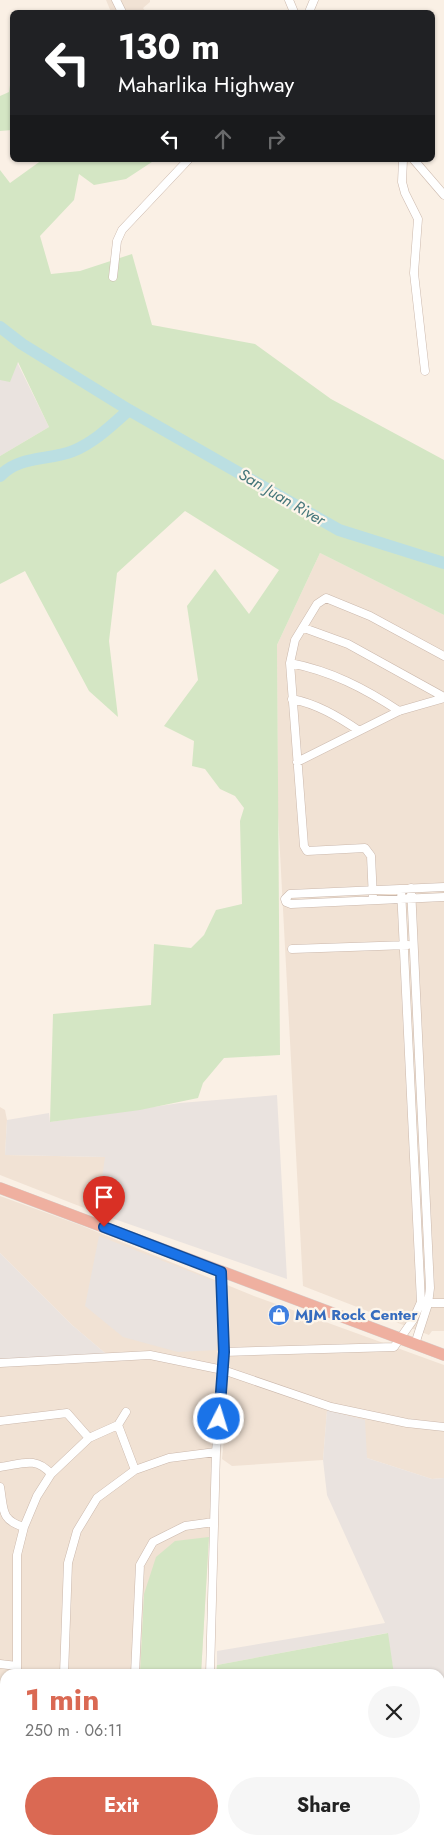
<!DOCTYPE html>
<html lang="en">
<head>
<meta charset="utf-8">
<style>
  :root { --surface:#fff; --page:#f6f6f6; --text:#222; --muted:#767676; --accent:#da6953 }
  body { margin:0; font-family:Jost,sans-serif; background:var(--page); color:var(--text); height:100vh; display:flex; flex-direction:column; font-size:19px; white-space:nowrap }
  * { box-sizing:border-box; margin:0 }
  p { font-size:16px; color:var(--muted) }
  .icon { flex:none; width:28px; height:28px; fill:none; stroke:currentColor; stroke-width:2; stroke-linecap:round; stroke-linejoin:round }
  .map { position:relative; flex:1; overflow:hidden }
  .details { position:absolute; left:0px; top:1669px; width:445px; height:176px; display:flex; flex-direction:column; background:var(--surface); border-radius:15px 15px 0 0; box-shadow:0 1px 4px #0004 }
  .details>* { flex:none }
  .hud { position:absolute; left:10px; top:10px; width:425px; height:152px; border-radius:8px; box-shadow:0 1px 4px #0004; background:#202124; color:#fff; overflow:hidden }
  .pin { position:absolute; display:grid; place-items:center; width:42px; height:42px; color:#fff; margin:-51px -21px; border-radius:50% 50% 50% 0; rotate:-45deg; box-shadow:0 0 5px #0007 }
  .pin .icon { rotate:45deg }
  .me { position:absolute; width:55px; margin:-28px; rotate:5deg; stroke-linejoin:round; filter:drop-shadow(0 0 4px #0008) }
  .turn { display:flex; align-items:center; gap:18px; height:105px; padding:0 25px; font-size:22px }
  .turn .icon { width:65px; height:65px; stroke-width:2.5 }
  .turn b { display:block; font-size:35px; line-height:42px }
  .lanes { display:flex; align-items:center; height:48px; padding:0 25px; background:#0003; justify-content:center; gap:25px; direction:ltr }
  .lanes .off { opacity:.35 }
  .round { display:grid; place-items:center; flex:none; width:52px; height:52px; border-radius:26px; background:var(--page) }
  .headline { display:flex; align-items:center; justify-content:space-between; height:85px; padding:0 25px }
  h1 { font-size:30px; font-weight:700; line-height:38px; color:var(--accent) }
  .action { display:flex; gap:10px; margin-top:auto; padding:10px 25px }
  .action a { flex:1; height:58px; border-radius:30px; background:var(--accent); color:#fff; font-size:20px; font-weight:700; line-height:58px; text-align:center }
  .action a+a { background:var(--page); color:var(--text) }
  .map>svg:first-child { display:block }
  .residential { fill:#f1e2d4 }
  .industrial { fill:#eae3df }
  .green { fill:#d4e6c4 }
  .lines { fill:none; stroke-linecap:round; stroke-linejoin:round }
  .river { stroke:#bbdfe2; stroke-width:12 }
  .minor-casing { stroke:#cbb8ac; stroke-width:9 }
  .highway-casing { stroke:#d7d0cd; stroke-width:12 }
  .minor { stroke:#fff; stroke-width:8 }
  .highway { stroke:#efb0a0; stroke-width:11 }
  .route-casing { stroke:#114b97; stroke-width:12 }
  .route { stroke:#1a73e8; stroke-width:9 }
  .labels { text-anchor:middle; dominant-baseline:central; stroke-width:4.5; stroke-linejoin:round; paint-order:stroke }
  .shop-label { font-size:15px; font-weight:bold; fill:#366cbe; stroke:#fdf5ea; text-anchor:start }
  .water-label { font-size:16px; font-style:italic; fill:#45767b; stroke:#fdf5ea }
</style>
</head>
<body>
<div class="map">
<svg width="444" height="1844" viewBox="0 0 444 1844">
  <rect width="100%" height="100%" fill="#faf0e5"/>
  <path class="residential" d="M 106,0 L 150,0 L 150,2 L 143,8 L 146,12 L 111,12 Z
    M 320,553 L 444,615 L 444,1331 L 432,1331 L 429,1335 L 303,1286 L 278,815 L 277,645 Z
    M 0,1107 L 5,1110 L 7,1120 L 5,1155 L 106,1157 L 97,1213 L 0,1175 Z
    M 0,1196 L 80,1225 L 254,1296 L 444,1365 L 444,1478 L 432,1479 L 367,1458 L 327,1411 L 323,1460 L 232,1466 L 222,1459 L 225,1430 L 215,1431 L 201,1674 L 5,1674 L 5,1840 L 191,1840 L 191,1844 L 0,1844 L 0,1362 L 105,1353 L 72,1325 L 0,1253 Z"/>
  <path class="industrial" d="M 0,355 L 17,362 L 49,427 L 0,456 Z
    M 277,1095 L 287,1279 L 97,1213 L 105,1157 L 5,1155 L 7,1120 L 49,1113 L 50,1122 L 180,1103 Z
    M 99,1236 L 217,1282 L 221,1293 L 216,1350 L 178,1352 L 123,1337 L 85,1306 Z
    M 0,1253 L 72,1325 L 105,1353 L 102,1356 L 0,1362 Z
    M 327,1410 L 365,1420 L 367,1458 L 432,1479 L 444,1478 L 444,1844 L 401,1844 L 400,1840 L 440,1840 L 440,1674 L 394,1674 L 387,1633 L 217,1665 L 217,1651 L 385,1623 L 327,1495 L 323,1460 Z"/>
  <path class="green" d="M 12,71 L 12,111 L 10,111 L 12,130 L 0,131 L 0,96 L 9,92 Z
    M 42,160 L 155,160 L 126,179 L 94,185 L 79,174 L 74,200 L 40,236 L 51,274 L 80,271 L 132,254 L 152,325 L 255,344 L 331,399 L 444,460 L 444,615 L 320,553 L 277,645 L 280,1055 L 224,1058 L 203,1083 L 198,1098 L 140,1110 L 50,1122 L 53,1014 L 151,1005 L 154,944 L 191,948 L 204,935 L 216,910 L 242,904 L 240,821 L 244,808 L 235,796 L 220,789 L 205,769 L 192,766 L 194,741 L 164,726 L 198,680 L 187,606 L 215,569 L 249,614 L 279,570 L 185,511 L 117,573 L 109,641 L 118,717 L 89,691 L 25,571 L 0,584 L 0,456 L 49,427 L 18,362 L 10,382 L 0,380 L 0,170 L 10,183 Z
    M 209,1537 L 201,1674 L 140,1674 L 144,1594 L 156,1557 L 175,1541 Z
    M 388,1633 L 394,1674 L 216,1674 L 217,1665 Z
    M 210,1840 L 400,1840 L 401,1844 L 210,1844 Z"/>
  <g class="lines">
    <path class="river" d="M 0,327 L 22,344 L 129,410 L 339,530 L 444,563
      M 0,476 C 20,455 48,461 73,451 C 95,442 112,425 129,410"/>
    <g class="minor-casing">
      <path id="minor" d="M 116,0 L 122,12
        M 289,0 L 294,12
        M 309,12 L 314,0
        M 403,160 L 402,182 L 405,193 L 418,219 L 414,273 L 425,371
        M 414,160 L 444,195
        M 113,277 L 117,241 L 122,230 L 188,160
        M 304,628 L 348,644 L 444,697
        M 290,663 C 331,671 364,688 399,711
        M 292,699 C 317,704 337,716 358,730
        M 297,762 L 399,711 L 444,698
        M 444,887 L 290,894 L 285,899 L 286,902 L 291,904 L 444,897
        M 411,888 L 430,1288 L 428,1304 L 415,1344
        M 373,899 L 371,856 L 365,848 L 307,851 L 304,846 L 290,663 L 295,640 L 317,604 L 326,598 L 370,616 L 444,656
        M 292,949 L 408,945
        M 424,1303 L 444,1303
        M 224,1352 L 394,1347 L 413,1320 L 421,1302 L 401,889
        M 0,1363 L 150,1355 L 223,1370 L 331,1407 L 407,1423 L 444,1427
        M 126,1412 L 118,1425 L 135,1470
        M 0,1421 L 67,1413 L 89,1438
        M 0,1467 C 22,1464 36,1456 51,1474
        M 0,1487 C 4,1509 0,1520 24,1527
        M 0,1664 L 17,1666
        M 17,1674 L 17,1555 L 24,1527 L 37,1496 L 51,1474 L 89,1438 L 118,1425
        M 64,1674 L 68,1563 L 77,1531 L 97,1498 L 135,1470 L 169,1458 L 216,1452
        M 135,1674 L 140,1565 L 153,1542 L 185,1526 L 214,1522
        M 210,1674 L 216,1452 L 224,1352 L 221,1272
        M 0,1711 L 5,1710
        M 0,1815 L 5,1808
        M 37,1844 L 40,1840
        M 126,1844 L 126,1840
        M 201,1844 L 201,1840"/>
    </g>
    <g class="highway-casing">
      <path id="highway" d="M 0,1188 L 444,1355"/>
    </g>
    <use href="#minor" class="minor"/>
    <use href="#highway" class="highway"/>
  </g>
  <g class="lines">
    <g class="route-casing">
      <path id="route" d="M 104,1227 L 221,1272 L 224,1352 L 219,1419"/>
    </g>
    <use href="#route" class="route"/>
  </g>
  <defs>
    <g id="shop-disc" transform="scale(1.125)"><circle r="9.5" fill="#3f7fe0" stroke="#fdf5ea"/><path d="M-5-2.5h2.3a2.7 3.5 0 0 1 5.4 0H5L5.5 6h-11ZM-1.5-2.5h3a1.5 2.3 0 0 0-3 0Z" fill="#fff"/></g>
  </defs>
  <g fill-rule="evenodd">
    <use href="#shop-disc" x="279" y="1315"/>
  </g>
  <g class="labels">
    <g class="shop-label">
      <text x="295" y="1315">MJM Rock Center</text>
    </g>
    <g class="water-label">
      <text transform="translate(282 497) rotate(30)">San Juan River</text>
    </g>
  </g>
</svg>
<div class="pin" style="left:104px;top:1227px;background:#d93025"><svg class="icon" aria-label="arrive" viewBox="0 0 24 24"><path d="M6 21V4h12l-3 4 3 4H6"/></svg></div>
<svg class="me" style="left:219px;top:1419px" viewBox="-20 -20 40 40"><circle r="17" fill="#1a73e8" stroke="#fff" stroke-width="3"/><path d="M0-11L8 9 0 5-8 9z" fill="#fff"/></svg>
<div class="hud">
<div class="turn"><svg class="icon" aria-label="left" viewBox="0 0 24 24"><path d="M17 20v-9H6M10 6l-5 5 5 5"/></svg><div><b>130 m</b>Maharlika Highway</div></div>
<div class="lanes"><svg class="icon" aria-label="left" viewBox="0 0 24 24"><path d="M17 20v-9H6M10 6l-5 5 5 5"/></svg><svg class="icon off" aria-label="ahead" viewBox="0 0 24 24"><path d="M12 20V5M6 11l6-6 6 6"/></svg><svg class="icon off" aria-label="right" viewBox="0 0 24 24"><path d="M7 20v-9h11M14 6l5 5-5 5"/></svg></div>
</div>
<section class="details">
<div class="headline"><div><h1>1 min</h1><p>250 m · 06:11</p></div><a class="round"><svg class="icon" aria-label="close" viewBox="0 0 24 24"><path d="M6 6l12 12M18 6L6 18"/></svg></a></div>
<div class="action"><a>Exit</a><a>Share</a></div>
</section>
</div>
</body>
</html>
